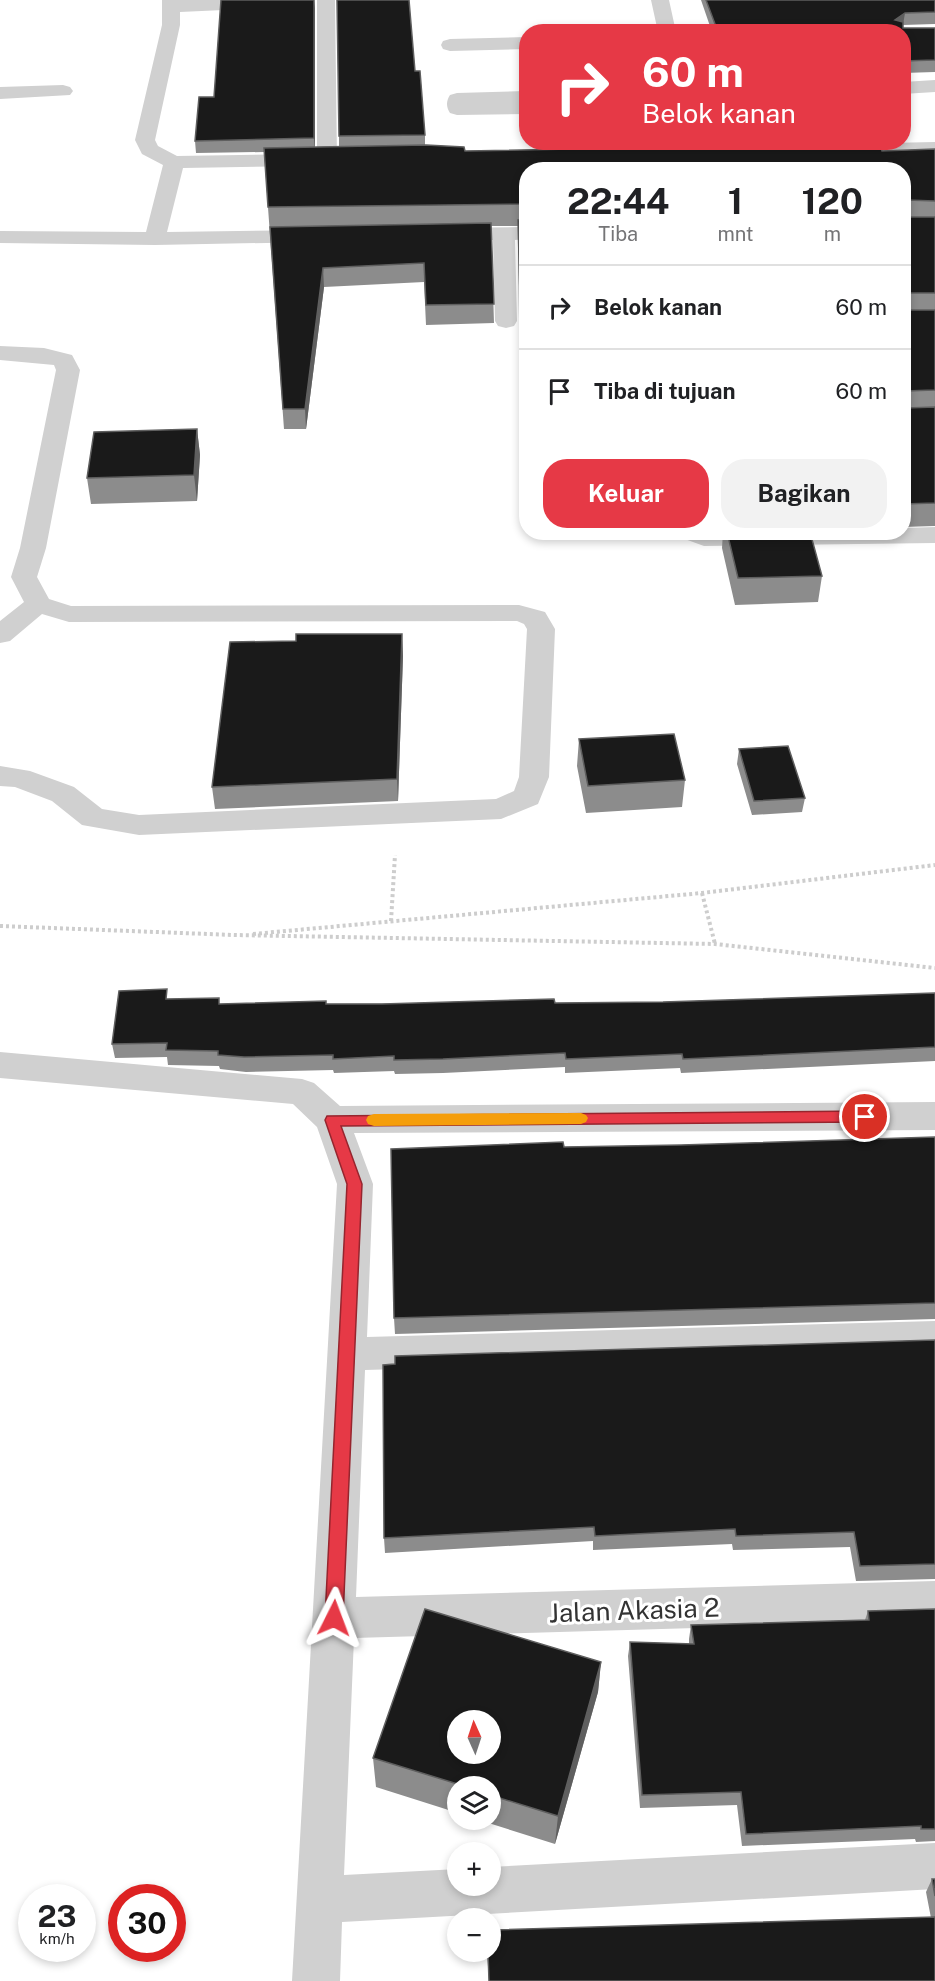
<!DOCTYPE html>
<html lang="id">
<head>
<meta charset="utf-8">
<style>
  :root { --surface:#fff; --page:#f2f2f2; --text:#202124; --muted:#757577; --line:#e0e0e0; --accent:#e63946 }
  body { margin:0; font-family:"Public Sans",sans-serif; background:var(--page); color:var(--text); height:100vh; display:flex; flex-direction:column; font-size:22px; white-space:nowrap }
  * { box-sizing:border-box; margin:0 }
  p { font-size:20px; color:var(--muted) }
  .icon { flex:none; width:33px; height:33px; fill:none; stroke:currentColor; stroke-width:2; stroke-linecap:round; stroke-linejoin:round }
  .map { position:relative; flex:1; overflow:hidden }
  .side { position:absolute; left:519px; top:162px; width:392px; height:378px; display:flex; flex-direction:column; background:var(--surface); border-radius:24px; box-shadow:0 3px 9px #0003 }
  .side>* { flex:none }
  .guide { position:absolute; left:519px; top:24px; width:392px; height:126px; border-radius:24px; box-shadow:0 3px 9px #0003; background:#e63946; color:#fff; overflow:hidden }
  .needle { width:39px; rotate:357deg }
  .controls { position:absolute; left:447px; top:1710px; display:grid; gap:12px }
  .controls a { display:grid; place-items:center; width:54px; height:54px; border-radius:50%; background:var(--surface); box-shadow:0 3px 9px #0003; font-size:30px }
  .speed { position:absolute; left:18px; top:1884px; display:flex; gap:12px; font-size:30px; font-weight:700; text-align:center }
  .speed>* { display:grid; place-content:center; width:78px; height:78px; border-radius:50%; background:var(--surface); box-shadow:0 3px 9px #0003; line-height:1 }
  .speed small { font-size:15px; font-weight:400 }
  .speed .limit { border:9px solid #d22; background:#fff; color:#111 }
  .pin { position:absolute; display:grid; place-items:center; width:51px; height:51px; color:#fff; margin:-26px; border:3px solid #fff; border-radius:50%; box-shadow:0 2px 6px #0007 }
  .me { position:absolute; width:66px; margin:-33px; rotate:3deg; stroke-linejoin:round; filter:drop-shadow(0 0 4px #0008) }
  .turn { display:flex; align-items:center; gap:21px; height:126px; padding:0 24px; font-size:27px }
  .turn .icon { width:78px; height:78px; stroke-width:2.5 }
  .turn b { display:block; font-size:42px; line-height:51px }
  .eta { display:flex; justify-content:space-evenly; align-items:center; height:102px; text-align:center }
  .eta b { font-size:36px; font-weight:700; line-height:42px }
  .primary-button { display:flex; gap:12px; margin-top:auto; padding:12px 24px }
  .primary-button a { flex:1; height:69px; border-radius:24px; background:var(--accent); color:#fff; font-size:24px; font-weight:700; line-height:69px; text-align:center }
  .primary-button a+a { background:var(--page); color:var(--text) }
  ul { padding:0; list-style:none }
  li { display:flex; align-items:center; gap:18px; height:84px; padding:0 24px; border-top:2px solid var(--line) }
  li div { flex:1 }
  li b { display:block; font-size:22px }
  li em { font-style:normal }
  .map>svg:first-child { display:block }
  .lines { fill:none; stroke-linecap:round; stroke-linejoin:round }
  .path { stroke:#cdcdcd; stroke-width:4; stroke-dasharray:3 3; stroke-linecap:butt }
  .street { fill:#d0d0d0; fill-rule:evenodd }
  .wall { fill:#8c8c8c }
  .shaded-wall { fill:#5f5f5f }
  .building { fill:#1a1a1a; stroke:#5f5f5f; stroke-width:1.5; fill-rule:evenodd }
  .route { fill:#e63946; stroke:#96252e; stroke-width:1.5 }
  .slow { fill:#f59e0b }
  .labels { text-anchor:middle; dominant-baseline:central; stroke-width:6; stroke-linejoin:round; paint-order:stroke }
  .near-street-label { font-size:26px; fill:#333; stroke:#fff }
</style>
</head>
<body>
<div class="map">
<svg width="935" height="1981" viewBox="0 0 935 1981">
  <rect width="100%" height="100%" fill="#fff"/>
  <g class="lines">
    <path class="path" d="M 702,893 L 715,944
      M 391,921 L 395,855
      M 0,926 L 234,935 L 715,944 L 935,968
      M 253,934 L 702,893 L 935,865"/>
    <path class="street" d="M 162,0 L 273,0 L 275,3 L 272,7 L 266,8 L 180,12 L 180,25 L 155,140 L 158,146 L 177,156 L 309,154 L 317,157 L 317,0 L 335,0 L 337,160 L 334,164 L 327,166 L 318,162 L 309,166 L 183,168 L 167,232 L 316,230 L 324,231 L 327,236 L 324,241 L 316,242 L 155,245 L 0,243 L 0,231 L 146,232 L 163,165 L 142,154 L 135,140 L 162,25 Z
      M 651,0 L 669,0 L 676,32 L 658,32 Z
      M 526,37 L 526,49 L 450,51 L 443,49 L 441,45 L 443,41 L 450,39 Z
      M 935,80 L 935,92 L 903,94 L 903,82 Z
      M 63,85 L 70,87 L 73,91 L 70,95 L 0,99 L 0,87 Z
      M 526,91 L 526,114 L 457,115 L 450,113 C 446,107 446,101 450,95 L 457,93 Z
      M 935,142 L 935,154 L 838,156 L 831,154 L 828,150 L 831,146 L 838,144 Z
      M 526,227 L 526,239 L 515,240 L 517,321 L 514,326 L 506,328 L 498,326 L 495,321 L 493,240 L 446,240 L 438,239 L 435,234 L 438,229 L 446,228 Z
      M 0,346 L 44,348 L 72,355 L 80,370 L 46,548 L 37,577 L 49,599 L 71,606 L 519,605 L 545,612 L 555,629 L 549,777 L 538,804 L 501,819 L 139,835 L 82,825 L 52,801 L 15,787 L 0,786 L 0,766 L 30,771 L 74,787 L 102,809 L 139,815 L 496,799 L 514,791 L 519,777 L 527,629 L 524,624 L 517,621 L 69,622 L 42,614 L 10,641 L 0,643 L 0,621 L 24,602 L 11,577 L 20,548 L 56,370 L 54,365 L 0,360 Z
      M 935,527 L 935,543 L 704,546 L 682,538 L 678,532 L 903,532 L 903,528 Z
      M 0,1052 L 302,1079 L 314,1083 L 340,1106 L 935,1102 L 935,1130 L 354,1133 L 373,1184 L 367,1337 L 935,1321 L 935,1353 L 365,1370 L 356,1597 L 935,1581 L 935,1621 L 354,1638 L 344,1875 L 458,1869 L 458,1886 L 490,1886 L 490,1867 L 935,1843 L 935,1889 L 342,1922 L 340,1981 L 292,1981 L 337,1184 L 317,1127 L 293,1104 L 0,1078 Z"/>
  </g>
  <path class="wall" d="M 314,0 L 315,147 L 339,146 L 339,136 L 415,71 L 425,135 L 425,145 L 465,151 L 721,146 L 721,142 L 879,142 L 882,151 L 935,149 L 935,526 L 903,527 L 903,170 L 526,170 L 526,317 L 519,318 L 518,226 L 491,226 L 494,323 L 426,325 L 424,282 L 324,287 L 306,429 L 284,429 L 264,152 L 196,153 L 195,141 L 214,97 Z
    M 701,0 L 935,0 L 935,24 L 903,25 L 903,28 L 935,28 L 935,72 L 903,73 L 903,32 L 712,32 Z
    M 197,429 L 200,455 L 197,501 L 91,504 L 87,478 Z
    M 723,532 L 810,532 L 822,576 L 818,602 L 735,605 L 722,548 Z
    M 402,634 L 403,656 L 398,801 L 215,809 L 212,787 L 296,641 Z
    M 579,739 L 685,780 L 682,807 L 586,813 L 577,766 Z
    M 739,749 L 805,798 L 802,812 L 752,815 L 737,764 Z
    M 935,993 L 935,1061 L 681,1073 L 680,1068 L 565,1073 L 565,1067 L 443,1073 L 395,1074 L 394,1071 L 334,1073 L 333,1070 L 246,1072 L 220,1069 L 219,1066 L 168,1065 L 167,1057 L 115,1058 L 112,1044 L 169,999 L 220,1004 L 555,1003 L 663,1002 Z
    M 935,1137 L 935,1319 L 395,1334 L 394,1318 L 564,1147 L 681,1145 Z
    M 935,1340 L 935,1579 L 856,1581 L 850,1547 L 733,1550 L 732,1544 L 593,1550 L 593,1541 L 385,1553 L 384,1538 Z
    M 935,1609 L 935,1841 L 916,1842 L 915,1839 L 742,1846 L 737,1805 L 640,1808 L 628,1656 L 630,1642 L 689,1644 L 689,1639 L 691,1625 L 865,1620 L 868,1611 Z
    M 601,1662 L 598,1692 L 555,1844 L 479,1820 L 490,1820 L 490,1786 L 458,1786 L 458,1813 L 376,1787 L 373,1758 Z
    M 932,1879 L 935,1879 L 935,1981 L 489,1981 L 487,1952 L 931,1918 L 926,1892 Z"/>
  <path class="shaded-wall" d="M 314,0 L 315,8 L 315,151 L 314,138 Z
    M 905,13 L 903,25 L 895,20 Z
    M 323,268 L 324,287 L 306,429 L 305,409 Z
    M 197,429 L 200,455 L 197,501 L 194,475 Z
    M 402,634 L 403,656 L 398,801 L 397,779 Z
    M 601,1662 L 598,1692 L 555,1844 L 558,1816 Z"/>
  <path class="building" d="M 221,0 L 314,0 L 314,138 L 195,141 L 199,97 L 214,97 Z
    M 337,0 L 409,0 L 415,71 L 420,71 L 425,135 L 339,136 Z
    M 706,0 L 935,0 L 935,12 L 905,13 L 895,20 L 903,22 L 903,28 L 935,28 L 935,60 L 903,61 L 903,32 L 718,32 Z
    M 722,142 L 879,142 L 882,151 L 935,149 L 935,201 L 907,200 L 904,202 L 904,214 L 907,217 L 935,217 L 935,293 L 905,293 L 905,310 L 935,310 L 935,390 L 905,391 L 906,408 L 935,407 L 935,503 L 903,504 L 903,170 L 526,170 L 526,204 L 268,207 L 264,148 L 426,145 L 464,147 L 465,151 L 723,146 Z
    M 526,219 L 526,295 L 520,295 L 518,220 Z
    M 491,223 L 494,304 L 426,305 L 424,263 L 323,268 L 305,409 L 283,409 L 270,227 Z
    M 197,429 L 194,475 L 87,478 L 94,432 Z
    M 727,532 L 810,532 L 822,576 L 738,578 Z
    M 296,634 L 402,634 L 397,779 L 212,787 L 230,642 L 296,641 Z
    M 674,734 L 685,780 L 588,786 L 579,739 Z
    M 788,746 L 805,798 L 754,801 L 739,749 Z
    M 167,989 L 166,999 L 219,998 L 219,1004 L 326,1001 L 326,1004 L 382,1004 L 554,999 L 555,1003 L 663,1002 L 935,993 L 935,1047 L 683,1059 L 682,1054 L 566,1059 L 565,1053 L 443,1059 L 394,1060 L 394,1056 L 333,1059 L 333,1055 L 244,1057 L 218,1055 L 218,1051 L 166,1050 L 167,1043 L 112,1044 L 119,991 Z
    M 935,1137 L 935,1303 L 394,1318 L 391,1149 L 563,1142 L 564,1147 L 681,1145 Z
    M 935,1340 L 935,1564 L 860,1566 L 854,1532 L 736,1536 L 735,1529 L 595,1536 L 594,1527 L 384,1538 L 383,1365 L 395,1364 L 395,1356 Z
    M 425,1609 L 601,1662 L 558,1816 L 490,1795 L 490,1786 L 464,1786 L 373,1758 ZM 458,1720 L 490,1720 L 490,1754 L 458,1754 Z
    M 935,1609 L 935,1829 L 921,1829 L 921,1826 L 746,1834 L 741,1792 L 642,1795 L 630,1642 L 694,1644 L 691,1625 L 869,1620 L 868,1611 Z
    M 932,1879 L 935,1879 L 935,1896 Z
    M 935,1917 L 935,1981 L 489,1981 L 488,1952 L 490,1952 L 490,1930 Z"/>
  <path class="route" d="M 865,1111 L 870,1113 L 873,1117 L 870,1121 L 865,1122 L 341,1126 L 362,1184 L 343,1618 L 340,1624 L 334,1626 L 328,1624 L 325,1618 L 347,1184 L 325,1120 L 327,1116 Z"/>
  <path class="slow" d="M 581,1113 L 586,1115 L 588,1118 L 586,1122 L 581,1124 L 374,1126 L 368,1124 L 366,1120 L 368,1116 L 374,1114 Z"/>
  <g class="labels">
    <g class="near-street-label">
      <text transform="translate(634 1610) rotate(-2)">Jalan Akasia 2</text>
    </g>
  </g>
</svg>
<div class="controls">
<a><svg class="needle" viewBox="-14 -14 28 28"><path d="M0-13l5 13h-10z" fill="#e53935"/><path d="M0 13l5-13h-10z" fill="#757577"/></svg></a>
<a><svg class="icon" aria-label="layers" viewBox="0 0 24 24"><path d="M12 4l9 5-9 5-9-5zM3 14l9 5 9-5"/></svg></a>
<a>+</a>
<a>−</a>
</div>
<div class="speed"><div>23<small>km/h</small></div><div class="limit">30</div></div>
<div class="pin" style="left:865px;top:1117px;background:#d93025"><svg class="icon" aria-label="arrive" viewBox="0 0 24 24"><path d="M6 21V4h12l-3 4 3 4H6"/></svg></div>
<svg class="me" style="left:334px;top:1618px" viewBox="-20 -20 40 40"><path d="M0-17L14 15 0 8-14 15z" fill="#e63946" stroke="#fff" stroke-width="4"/></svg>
<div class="guide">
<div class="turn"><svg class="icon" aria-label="right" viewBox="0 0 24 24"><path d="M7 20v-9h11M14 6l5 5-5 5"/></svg><div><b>60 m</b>Belok kanan</div></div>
</div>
<section class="side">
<div class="eta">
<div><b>22:44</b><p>Tiba</p></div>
<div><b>1</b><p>mnt</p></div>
<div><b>120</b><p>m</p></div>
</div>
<ul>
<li><svg class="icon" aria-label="right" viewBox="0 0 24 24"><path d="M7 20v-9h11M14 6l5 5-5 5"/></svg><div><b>Belok kanan</b></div><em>60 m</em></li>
<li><svg class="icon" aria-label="arrive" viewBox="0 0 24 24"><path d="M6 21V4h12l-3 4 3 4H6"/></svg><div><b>Tiba di tujuan</b></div><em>60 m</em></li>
</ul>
<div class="primary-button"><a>Keluar</a><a>Bagikan</a></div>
</section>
</div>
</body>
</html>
